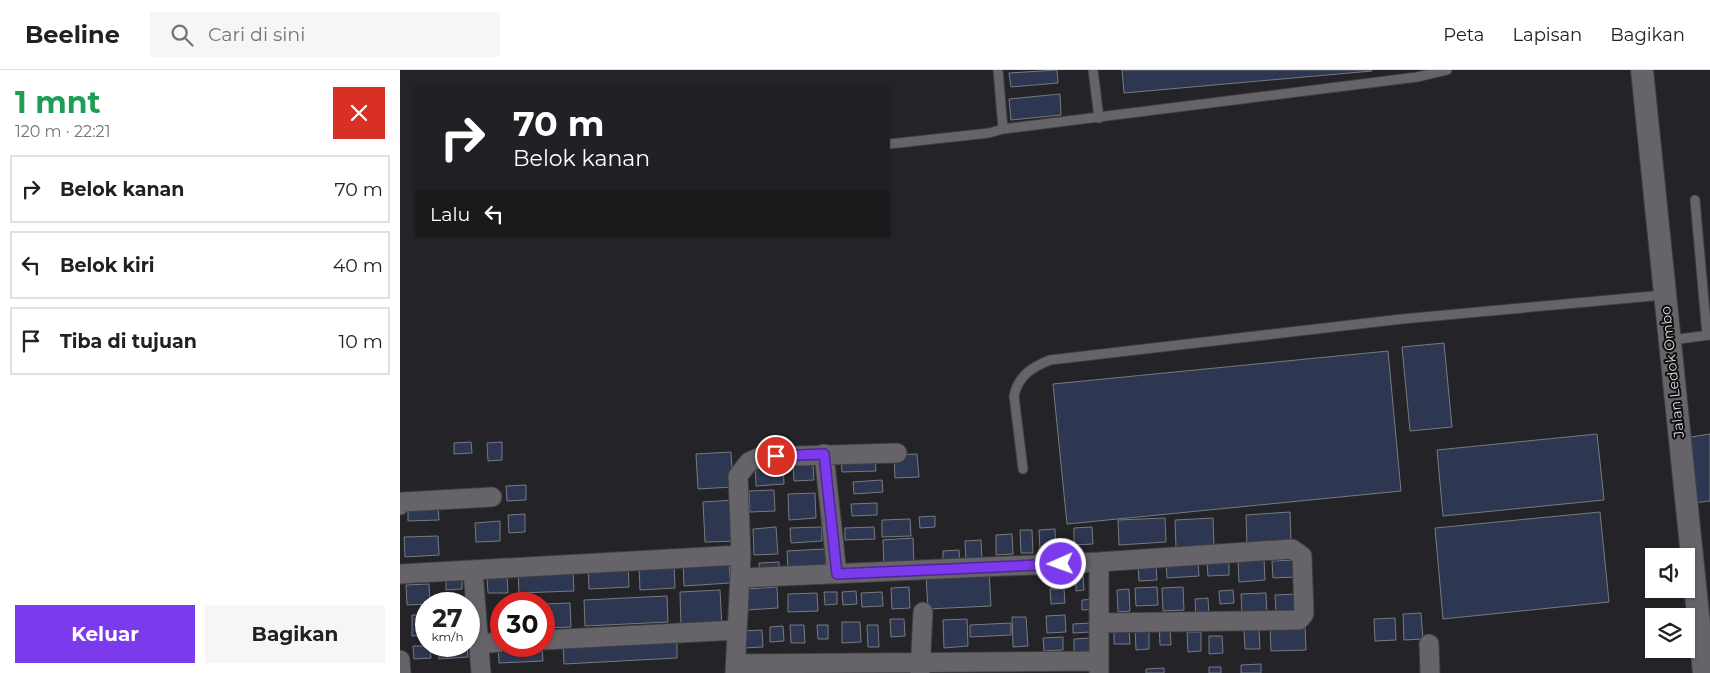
<!DOCTYPE html>
<html lang="id">
<head>
<meta charset="utf-8">
<style>
  :root { --surface:#fff; --page:#f6f6f6; --text:#202124; --muted:#757577; --line:#e0e0e0; --accent:#7c3aed }
  body { margin:0; font-family:Montserrat,sans-serif; background:var(--page); color:var(--text); height:100vh; display:flex; flex-direction:column; font-size:19px; white-space:nowrap }
  * { box-sizing:border-box; margin:0 }
  p { font-size:16px; color:var(--muted) }
  .icon { flex:none; width:28px; height:28px; fill:none; stroke:currentColor; stroke-width:2; stroke-linecap:round; stroke-linejoin:round }
  .map { position:relative; flex:1; overflow:hidden }
  .details { display:flex; flex-direction:column; background:var(--surface); width:400px }
  .details>* { flex:none }
  .banner { position:absolute; left:15px; top:15px; width:475px; height:152px; border-radius:0px; box-shadow:0 1px 4px #0004; background:#202124; color:#fff; overflow:hidden }
  .fabs { position:absolute; left:1245px; top:478px; display:grid; gap:10px }
  .fabs a { display:grid; place-items:center; width:50px; height:50px; border-radius:0px; background:var(--surface); box-shadow:0 1px 4px #0004; font-size:25px }
  .speed { position:absolute; left:15px; top:522px; display:flex; gap:10px; font-size:25px; font-weight:700; text-align:center }
  .speed>* { display:grid; place-content:center; width:65px; height:65px; border-radius:50%; background:var(--surface); box-shadow:0 1px 4px #0004; line-height:1 }
  .speed small { font-size:12px; font-weight:400 }
  .speed .limit { border:8px solid #d22; background:#fff; color:#111 }
  .pin { position:absolute; display:grid; place-items:center; width:42px; height:42px; color:#fff; margin:-21px; border:2px solid #fff; border-radius:50%; box-shadow:0 1px 5px #0007 }
  .me { position:absolute; width:55px; margin:-28px; rotate:268deg; stroke-linejoin:round; filter:drop-shadow(0 0 4px #0008) }
  .turn { display:flex; align-items:center; gap:18px; height:105px; padding:0 15px; font-size:22px }
  .turn .icon { width:65px; height:65px; stroke-width:2.5 }
  .turn b { display:block; font-size:35px; line-height:42px }
  .then { display:flex; align-items:center; height:48px; padding:0 15px; background:#0003; gap:10px; font-size:19px }
  .round { display:grid; place-items:center; flex:none; width:52px; height:52px; border-radius:0px; background:var(--page) }
  .summary { display:flex; align-items:center; justify-content:space-between; height:85px; padding:0 15px }
  h1 { font-size:30px; font-weight:700; line-height:38px; color:#1e9e55 }
  .cta { display:flex; gap:10px; margin-top:auto; padding:10px 15px }
  .cta a { flex:1; height:58px; border-radius:0px; background:var(--accent); color:#fff; font-size:20px; font-weight:700; line-height:58px; text-align:center }
  .cta a+a { background:var(--page); color:var(--text) }
  ul { padding:0; list-style:none }
  li { display:flex; align-items:center; gap:15px; height:68px; margin:0 10px 8px; padding:0 5px; border:2px solid var(--line); border-radius:0px }
  li div { flex:1 }
  li b { display:block; font-size:19px }
  li em { font-style:normal }
  header { display:flex; align-items:center; gap:30px; box-sizing:border-box; height:70px; padding:0 25px; background:var(--surface); border-bottom:1px solid var(--line) }
  header strong { font-size:24px }
  nav { display:flex; gap:28px; margin-inline-start:auto; font-size:18px }
  .search { width:350px; height:45px; background:var(--page); display:flex; align-items:center; gap:12px; box-sizing:border-box; padding:0 18px; border-radius:0px; color:var(--muted); font-size:19px }
  main { display:flex; flex:1; min-height:0 }
  .map>svg:first-child { display:block }
  .building { fill:#2e3751; stroke:#787a7f }
  .lines { fill:none; stroke-linecap:round; stroke-linejoin:round }
  .service-casing { stroke:#403e42; stroke-width:11 }
  .minor-casing { stroke:#403e42; stroke-width:21 }
  .tertiary-casing { stroke:#403e42; stroke-width:24 }
  .service { stroke:#666469; stroke-width:9 }
  .minor { stroke:#666469; stroke-width:19 }
  .tertiary { stroke:#666469; stroke-width:22 }
  .route-casing { stroke:#51269a; stroke-width:12 }
  .route { stroke:#7c3aed; stroke-width:9 }
  .labels { text-anchor:middle; dominant-baseline:central; stroke-width:4; stroke-linejoin:round; paint-order:stroke }
  .street-label { font-size:14px; fill:#dddcdf; stroke:#0d0d0e }
</style>
</head>
<body>
<header>
<strong>Beeline</strong>
<div class="search"><svg class="icon" aria-label="search" viewBox="0 0 24 24"><circle cx="10" cy="10" r="6"/><path d="M15 15l6 6"/></svg>Cari di sini</div>
<nav><a>Peta</a><a>Lapisan</a><a>Bagikan</a></nav>
</header>
<main>
<section class="details">
<div class="summary"><div><h1>1 mnt</h1><p>120 m · 22:21</p></div><a class="round" style="background:#d93025;color:#fff"><svg class="icon" aria-label="close" viewBox="0 0 24 24"><path d="M6 6l12 12M18 6L6 18"/></svg></a></div>
<ul>
<li><svg class="icon" aria-label="right" viewBox="0 0 24 24"><path d="M7 20v-9h11M14 6l5 5-5 5"/></svg><div><b>Belok kanan</b></div><em>70 m</em></li>
<li><svg class="icon" aria-label="left" viewBox="0 0 24 24"><path d="M17 20v-9H6M10 6l-5 5 5 5"/></svg><div><b>Belok kiri</b></div><em>40 m</em></li>
<li><svg class="icon" aria-label="arrive" viewBox="0 0 24 24"><path d="M6 21V4h12l-3 4 3 4H6"/></svg><div><b>Tiba di tujuan</b></div><em>10 m</em></li>
</ul>
<div class="cta"><a>Keluar</a><a>Bagikan</a></div>
</section>
<div class="map">
<svg width="1310" height="603" viewBox="0 0 1310 603">
  <rect width="100%" height="100%" fill="#242327"/>
  <path class="building" d="M 657,0 L 658,13 L 611,17 L 609,3 Z
    M 722,0 L 972,0 L 972,1 L 724,23 Z
    M 660,24 L 661,45 L 611,50 L 609,29 Z
    M 1044,273 L 1052,357 L 1010,361 L 1002,277 Z
    M 988,281 L 1001,421 L 667,454 L 653,314 Z
    M 1197,364 L 1204,430 L 1043,446 L 1037,380 Z
    M 1310,364 L 1310,431 L 1293,433 L 1285,368 Z
    M 71,372 L 72,383 L 54,384 L 54,373 Z
    M 102,372 L 102,390 L 88,391 L 87,373 Z
    M 331,382 L 333,417 L 298,419 L 296,384 Z
    M 517,384 L 519,407 L 495,408 L 494,385 Z
    M 475,389 L 476,401 L 442,402 L 441,390 Z
    M 383,390 L 384,414 L 356,416 L 355,391 Z
    M 393,395 L 413,395 L 414,410 L 394,411 Z
    M 482,410 L 483,422 L 454,424 L 453,412 Z
    M 126,415 L 126,430 L 107,431 L 106,416 Z
    M 374,420 L 375,441 L 350,442 L 349,421 Z
    M 415,423 L 416,448 L 389,450 L 388,424 Z
    M 335,430 L 337,471 L 305,472 L 303,432 Z
    M 477,433 L 477,445 L 452,446 L 451,434 Z
    M 38,437 L 39,450 L 8,451 L 8,439 Z
    M 890,442 L 891,473 L 847,475 L 846,445 Z
    M 1200,442 L 1209,532 L 1043,549 L 1035,458 Z
    M 125,444 L 125,462 L 109,463 L 108,445 Z
    M 535,446 L 535,457 L 520,458 L 519,447 Z
    M 765,448 L 766,472 L 719,475 L 718,450 Z
    M 813,448 L 814,476 L 776,478 L 775,450 Z
    M 510,449 L 511,466 L 482,467 L 482,450 Z
    M 100,451 L 100,471 L 76,472 L 75,453 Z
    M 376,457 L 378,484 L 354,485 L 353,459 Z
    M 422,457 L 422,471 L 391,473 L 390,458 Z
    M 474,457 L 475,469 L 445,470 L 445,458 Z
    M 692,457 L 693,474 L 674,475 L 674,458 Z
    M 655,459 L 656,480 L 640,481 L 639,460 Z
    M 620,460 L 632,460 L 633,483 L 621,483 Z
    M 612,464 L 613,484 L 596,485 L 596,465 Z
    M 38,466 L 39,485 L 5,487 L 4,467 Z
    M 513,468 L 514,497 L 484,499 L 483,470 Z
    M 581,470 L 582,490 L 566,490 L 565,471 Z
    M 425,479 L 426,498 L 388,499 L 387,481 Z
    M 559,480 L 560,496 L 543,497 L 543,481 Z
    M 329,489 L 330,513 L 284,516 L 283,491 Z
    M 864,489 L 865,510 L 839,512 L 838,491 Z
    M 798,490 L 799,506 L 767,508 L 766,491 Z
    M 895,490 L 896,507 L 873,508 L 872,491 Z
    M 379,492 L 379,504 L 360,504 L 359,493 Z
    M 829,492 L 829,505 L 808,506 L 807,493 Z
    M 274,494 L 275,518 L 240,520 L 239,496 Z
    M 756,494 L 757,510 L 739,511 L 738,495 Z
    M 228,495 L 229,517 L 189,519 L 188,497 Z
    M 173,498 L 174,521 L 119,523 L 118,501 Z
    M 589,502 L 591,536 L 528,539 L 526,506 Z
    M 676,506 L 683,506 L 684,520 L 676,521 Z
    M 107,507 L 108,523 L 88,523 L 87,508 Z
    M 62,508 L 62,519 L 46,520 L 46,509 Z
    M 29,514 L 30,534 L 7,535 L 6,515 Z
    M 377,517 L 378,538 L 346,540 L 345,519 Z
    M 509,517 L 510,538 L 492,539 L 491,518 Z
    M 757,517 L 758,535 L 736,536 L 735,518 Z
    M 783,517 L 784,540 L 763,541 L 762,518 Z
    M 650,519 L 664,519 L 665,533 L 651,534 Z
    M 729,519 L 730,541 L 718,542 L 717,520 Z
    M 320,520 L 322,558 L 281,560 L 280,522 Z
    M 833,520 L 834,533 L 820,534 L 819,521 Z
    M 456,521 L 457,534 L 443,535 L 442,522 Z
    M 424,522 L 437,522 L 437,534 L 425,535 Z
    M 482,522 L 483,536 L 462,537 L 461,523 Z
    M 417,523 L 418,541 L 388,542 L 388,524 Z
    M 866,523 L 867,545 L 842,546 L 841,524 Z
    M 898,524 L 899,542 L 876,544 L 875,525 Z
    M 267,526 L 268,552 L 185,556 L 184,530 Z
    M 808,528 L 809,547 L 796,547 L 795,529 Z
    M 696,529 L 696,539 L 682,540 L 682,530 Z
    M 170,533 L 171,557 L 144,558 L 144,534 Z
    M 1021,543 L 1023,569 L 1004,570 L 1003,544 Z
    M 12,545 L 26,545 L 26,565 L 12,566 Z
    M 665,545 L 666,562 L 647,563 L 646,546 Z
    M 612,547 L 626,547 L 628,576 L 613,577 Z
    M 995,548 L 996,570 L 975,571 L 974,549 Z
    M 490,549 L 504,549 L 505,566 L 491,567 Z
    M 567,549 L 568,576 L 544,578 L 543,550 Z
    M 442,552 L 460,552 L 461,572 L 442,573 Z
    M 611,553 L 611,565 L 570,567 L 570,555 Z
    M 691,553 L 691,562 L 673,563 L 673,554 Z
    M 390,555 L 404,555 L 405,573 L 391,573 Z
    M 417,555 L 428,555 L 428,569 L 418,569 Z
    M 467,555 L 478,555 L 479,577 L 468,577 Z
    M 759,555 L 770,555 L 771,575 L 760,575 Z
    M 905,555 L 906,580 L 871,581 L 870,556 Z
    M 383,556 L 384,571 L 370,572 L 370,557 Z
    M 729,557 L 730,574 L 714,574 L 714,558 Z
    M 735,559 L 749,559 L 749,579 L 736,580 Z
    M 362,560 L 363,577 L 343,578 L 343,561 Z
    M 844,560 L 859,560 L 860,579 L 845,579 Z
    M 787,562 L 801,562 L 801,581 L 788,582 Z
    M 809,566 L 822,566 L 823,583 L 809,584 Z
    M 663,567 L 663,580 L 644,581 L 643,568 Z
    M 277,568 L 277,588 L 164,594 L 163,573 Z
    M 690,568 L 691,581 L 674,582 L 674,569 Z
    M 98,575 L 142,576 L 143,591 L 99,593 Z
    M 13,576 L 30,576 L 31,588 L 14,589 Z
    M 38,576 L 67,576 L 68,587 L 39,589 Z
    M 861,594 L 861,603 L 841,603 L 841,595 Z
    M 809,597 L 821,597 L 821,603 L 809,603 Z
    M 764,598 L 764,603 L 746,603 L 746,599 Z"/>
  <g class="lines">
    <g class="service-casing">
      <path id="service" d="M 693,0 L 699,48
        M 603,59 L 1017,7 L 1047,0
        M 489,74 L 589,63 L 603,59 L 598,0
        M 1295,130 L 1307,265
        M 1271,270 L 1310,265
        M 623,399 L 614,326 C 618,306 632,297 650,290 L 1002,249 L 1264,225"/>
    </g>
    <g class="minor-casing">
      <path id="minor" d="M 424,384 L 437,504
        M 0,435 L 3,432 L 92,427
        M 73,501 L 81,603
        M 0,504 L 341,485
        M 340,508 L 699,492 L 892,479 L 902,486 L 904,544 L 899,550 L 699,553
        M 144,570 L 337,560
        M 79,574 L 101,572
        M 1029,574 L 1030,603
        M 0,590 L 1,603
        M 336,594 L 699,591
        M 699,602 L 699,492
        M 335,603 L 341,485 L 338,406 L 349,392 L 360,387 L 497,383
        M 520,603 L 523,542"/>
    </g>
    <g class="tertiary-casing">
      <path id="tertiary" d="M 1242,0 L 1304,603"/>
    </g>
    <use href="#service" class="service"/>
    <use href="#minor" class="minor"/>
    <use href="#tertiary" class="tertiary"/>
  </g>
  <g class="lines">
    <g class="route-casing">
      <path id="route" d="M 376,386 L 424,384 L 437,504 L 661,494"/>
    </g>
    <use href="#route" class="route"/>
  </g>
  <g class="labels">
    <g class="street-label">
      <text transform="translate(1272 302) rotate(-96)">Jalan Ledok Ombo</text>
    </g>
  </g>
</svg>
<div class="fabs">
<a><svg class="icon" aria-label="sound" viewBox="0 0 24 24"><path d="M4 9h4l5-4v14l-5-4H4zM17 9q2 3 0 6"/></svg></a>
<a><svg class="icon" aria-label="layers" viewBox="0 0 24 24"><path d="M12 4l9 5-9 5-9-5zM3 14l9 5 9-5"/></svg></a>
</div>
<div class="speed"><div>27<small>km/h</small></div><div class="limit">30</div></div>
<div class="pin" style="left:376px;top:386px;background:#d93025"><svg class="icon" aria-label="arrive" viewBox="0 0 24 24"><path d="M6 21V4h12l-3 4 3 4H6"/></svg></div>
<svg class="me" style="left:661px;top:494px" viewBox="-20 -20 40 40"><circle r="17" fill="#7c3aed" stroke="#fff" stroke-width="3"/><path d="M0-11L8 9 0 5-8 9z" fill="#fff"/></svg>
<div class="banner">
<div class="turn"><svg class="icon" aria-label="right" viewBox="0 0 24 24"><path d="M7 20v-9h11M14 6l5 5-5 5"/></svg><div><b>70 m</b>Belok kanan</div></div>
<div class="then">Lalu<svg class="icon" aria-label="left" viewBox="0 0 24 24"><path d="M17 20v-9H6M10 6l-5 5 5 5"/></svg></div>
</div>
</div>
</main>
</body>
</html>
